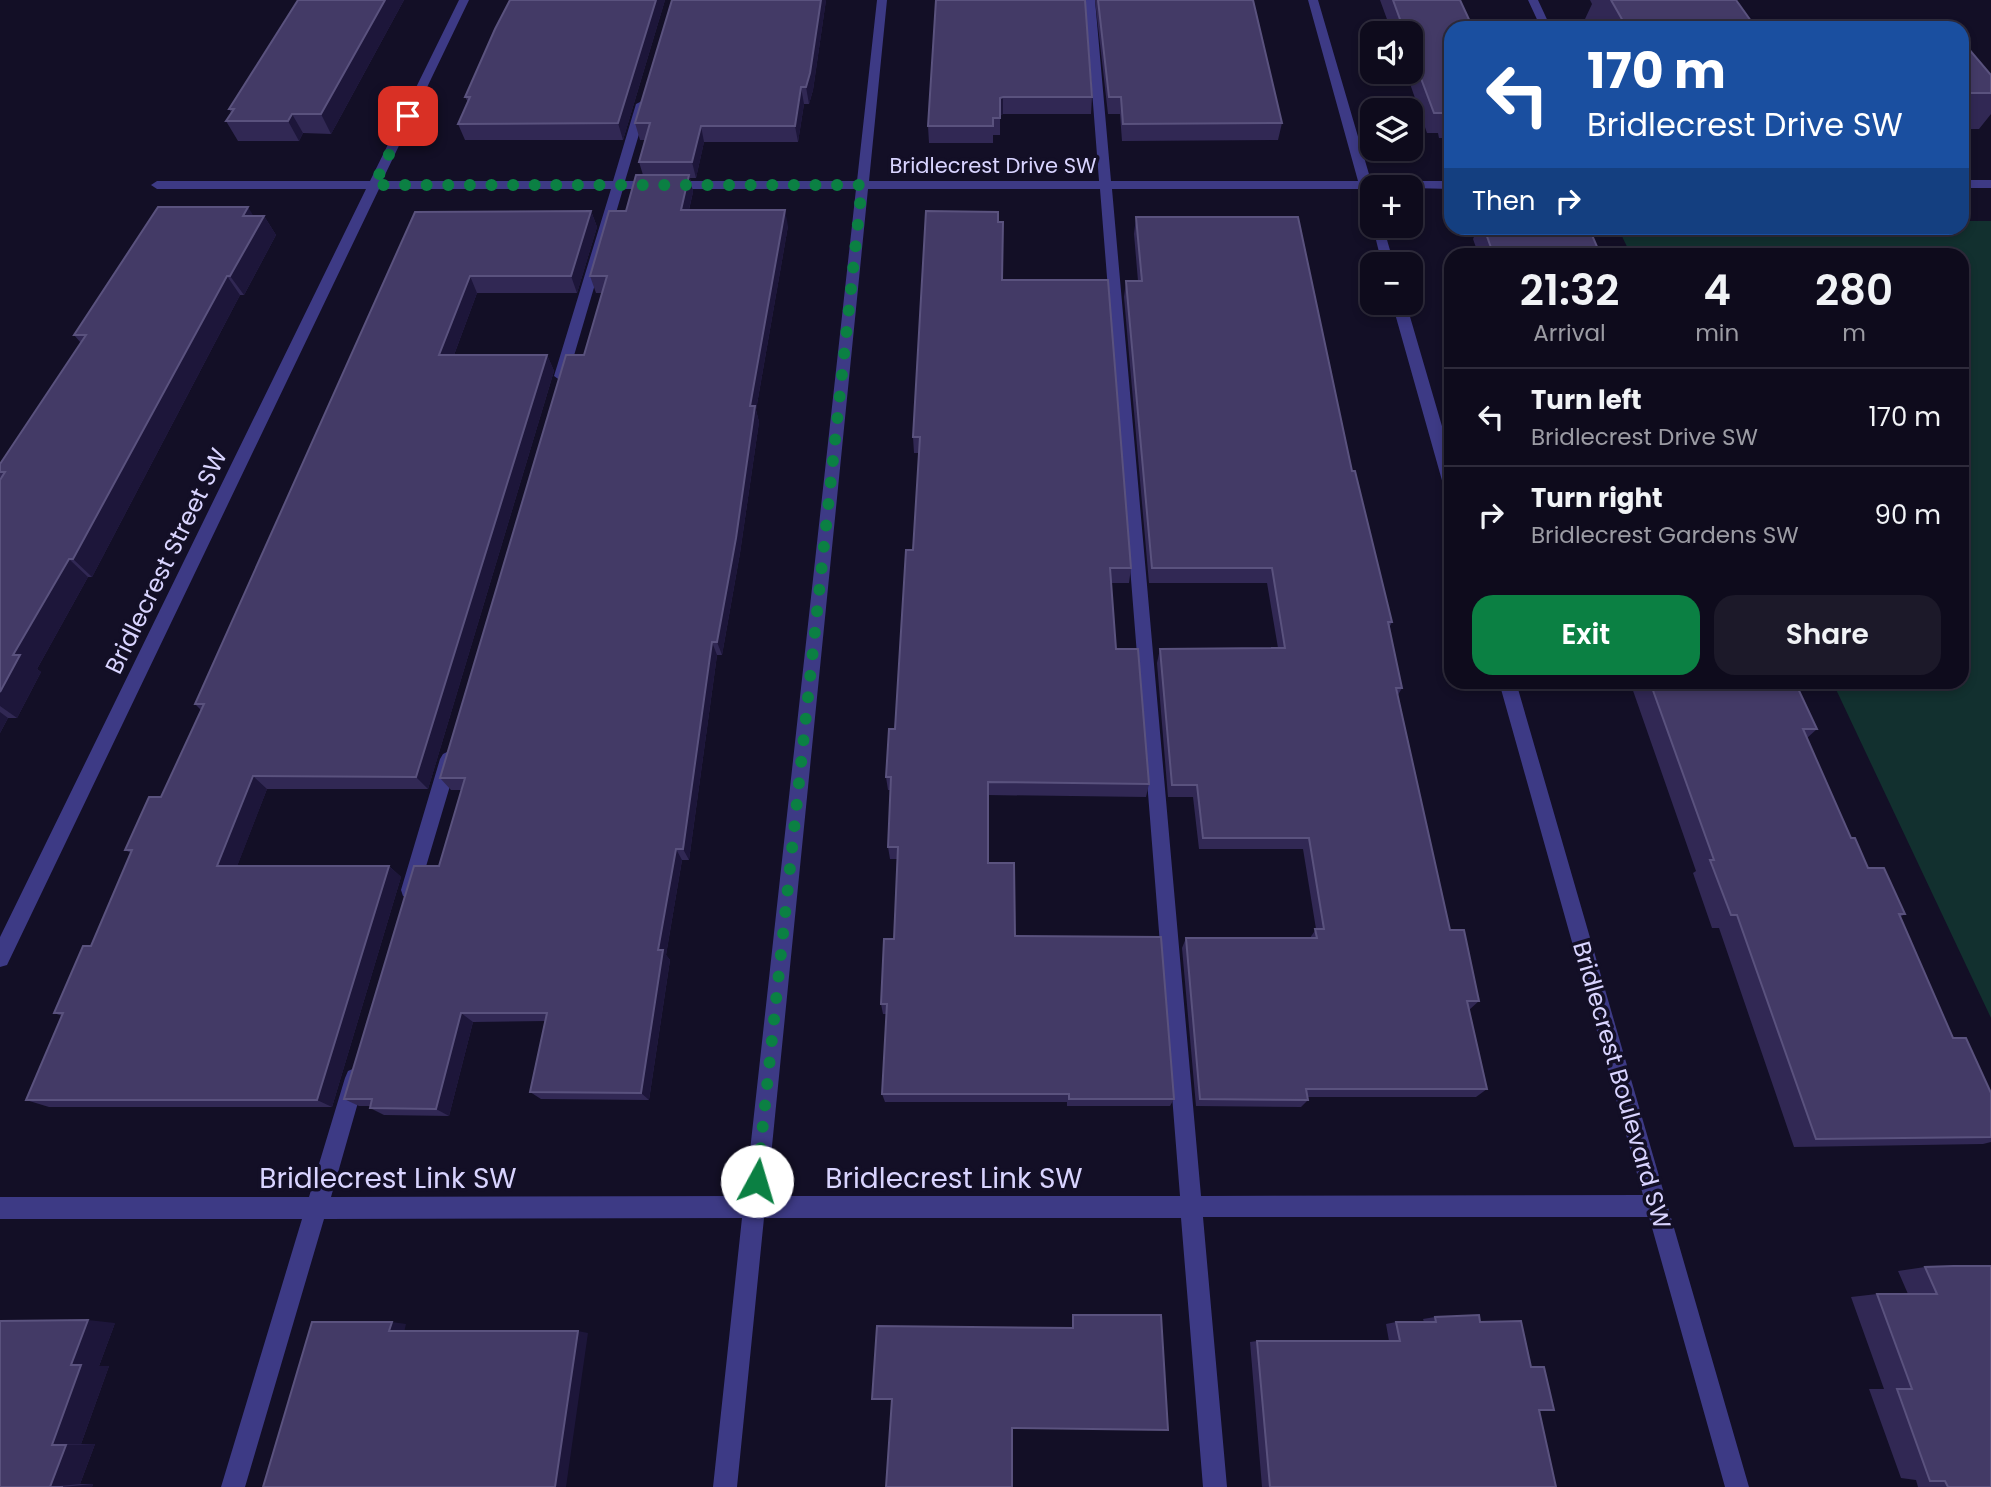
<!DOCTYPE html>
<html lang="en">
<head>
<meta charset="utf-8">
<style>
  :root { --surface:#0e0b1c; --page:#1c1929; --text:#f1f3f6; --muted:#9b9ba3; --line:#2e2b3b; --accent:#0b8043 }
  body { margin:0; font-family:Poppins,sans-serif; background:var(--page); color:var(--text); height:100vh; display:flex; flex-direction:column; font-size:26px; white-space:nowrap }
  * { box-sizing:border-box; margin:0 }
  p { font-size:23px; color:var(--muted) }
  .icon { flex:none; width:38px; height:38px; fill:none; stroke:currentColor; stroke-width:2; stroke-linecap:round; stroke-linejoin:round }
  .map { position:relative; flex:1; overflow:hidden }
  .details { position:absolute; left:1444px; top:248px; width:525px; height:441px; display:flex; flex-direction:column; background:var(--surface); border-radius:21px; box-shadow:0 4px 10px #0003,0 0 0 2px var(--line) }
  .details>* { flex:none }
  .hud { position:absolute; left:1444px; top:21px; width:525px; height:214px; border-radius:21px; box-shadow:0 4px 10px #0003,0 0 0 2px var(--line); background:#1a4fa0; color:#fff; overflow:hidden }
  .tools { position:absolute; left:1360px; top:21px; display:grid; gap:14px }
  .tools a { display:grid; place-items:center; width:63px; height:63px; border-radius:14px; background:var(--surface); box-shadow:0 4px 10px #0003,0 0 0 2px var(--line); font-size:35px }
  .pin { position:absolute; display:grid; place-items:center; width:60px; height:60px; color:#fff; margin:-30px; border-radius:14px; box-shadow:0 4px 10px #0006 }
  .me { position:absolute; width:77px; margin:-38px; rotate:6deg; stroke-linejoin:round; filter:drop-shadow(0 0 5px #0008) }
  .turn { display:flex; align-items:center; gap:24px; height:147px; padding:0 28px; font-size:32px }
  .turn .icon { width:91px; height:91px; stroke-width:2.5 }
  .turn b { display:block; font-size:49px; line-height:60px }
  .then { display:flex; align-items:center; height:66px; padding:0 28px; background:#0003; gap:14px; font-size:26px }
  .eta { display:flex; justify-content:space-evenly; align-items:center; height:119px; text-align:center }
  .eta b { font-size:42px; font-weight:600; line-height:49px }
  .action { display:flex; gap:14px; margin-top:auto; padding:14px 28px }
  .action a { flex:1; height:80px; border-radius:21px; background:var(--accent); color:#fff; font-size:28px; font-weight:600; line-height:80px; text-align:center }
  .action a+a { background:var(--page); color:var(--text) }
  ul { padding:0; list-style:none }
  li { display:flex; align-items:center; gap:21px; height:98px; padding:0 28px; border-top:2px solid var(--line) }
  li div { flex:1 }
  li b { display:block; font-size:26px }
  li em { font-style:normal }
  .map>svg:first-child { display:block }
  .green { fill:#12302f }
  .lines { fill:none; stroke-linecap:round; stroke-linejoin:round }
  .minor { fill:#3d3a85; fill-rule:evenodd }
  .wall { fill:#312854 }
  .shaded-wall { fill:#1d163a }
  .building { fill:#433a66; stroke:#5a527e; stroke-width:2 }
  .route { stroke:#0b8043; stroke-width:12; stroke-dasharray:0 21.6 }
  .labels { text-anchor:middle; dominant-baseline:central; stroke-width:7; stroke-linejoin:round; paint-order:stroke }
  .far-street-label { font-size:21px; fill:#d9d4ff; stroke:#130f26 }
  .street-label { font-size:24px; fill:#d9d4ff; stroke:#130f26 }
  .near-street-label { font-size:28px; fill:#d9d4ff; stroke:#130f26 }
</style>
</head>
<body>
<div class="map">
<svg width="1991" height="1487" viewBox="0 0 1991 1487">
  <rect width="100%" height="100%" fill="#130f26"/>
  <path class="green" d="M 1962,221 L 1991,221 L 1991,1018 L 1833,683 L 1962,682 L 1962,256 L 1631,255 L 1618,228 L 1962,228 Z"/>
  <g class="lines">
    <path class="minor" d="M 459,0 L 469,0 L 382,181 L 613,181 L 636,104 L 642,101 L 648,104 L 625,181 L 857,181 L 877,0 L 887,0 L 869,181 L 1099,181 L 1085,0 L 1095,0 L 1111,181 L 1358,181 L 1308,0 L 1318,0 L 1371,181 L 1451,181 L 1451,189 L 1372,187 L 1372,212 L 1366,208 L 1360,189 L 1112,189 L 1201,1196 L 1643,1195 L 1499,682 L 1516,682 L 1749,1487 L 1725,1487 L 1649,1217 L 1203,1217 L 1227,1487 L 1203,1487 L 1181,1218 L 764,1218 L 737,1487 L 713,1487 L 742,1218 L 324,1219 L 245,1487 L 221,1487 L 302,1219 L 0,1219 L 0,1197 L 309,1197 L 345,1078 L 348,1071 L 355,1068 L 362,1071 L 365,1078 L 331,1197 L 745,1196 L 856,189 L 623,189 L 568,376 L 561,381 L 554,376 L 611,189 L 379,189 L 7,965 L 0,967 L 0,937 L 366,189 L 157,189 L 151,185 L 157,181 L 370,181 ZM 868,189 L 1100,189 L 1180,1196 L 767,1196 Z
      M 1528,0 L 1538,0 L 1551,28 L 1541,28 Z
      M 1962,180 L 1991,180 L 1991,188 L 1962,188 Z
      M 1372,224 L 1383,226 L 1394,264 L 1382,264 Z
      M 1392,303 L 1406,303 L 1451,457 L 1451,489 L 1443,484 Z
      M 449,751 L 455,754 L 458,759 L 419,890 L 417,896 L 410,899 L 403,896 L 401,890 L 440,759 L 443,754 Z"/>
  </g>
  <path class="wall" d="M 298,0 L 404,0 L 331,134 L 303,133 L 299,141 L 238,141 L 226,121 L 231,112 L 229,109 Z
    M 510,0 L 665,0 L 623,140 L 465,140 L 458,124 L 468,102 L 465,97 Z
    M 672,0 L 826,0 L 813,90 L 809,104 L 804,104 L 798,142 L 704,142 L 696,178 L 690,178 L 693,192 L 689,210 L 788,226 L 756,410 L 759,422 L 740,553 L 722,655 L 717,655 L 689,860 L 682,860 L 666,955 L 670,960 L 649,1100 L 541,1099 L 530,1092 L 545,1021 L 473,1022 L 449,1116 L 384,1115 L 370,1108 L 370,1106 L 359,1106 L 344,1099 L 439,866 L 462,790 L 451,790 L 440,778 L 584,355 L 602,293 L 596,293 L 590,276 L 626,211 L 643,175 L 639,162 L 645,140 L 640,140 L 635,123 Z
    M 936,0 L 1092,97 L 1091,114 L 1003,114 L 1000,115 L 1000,135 L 993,135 L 993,143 L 929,143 L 928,126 Z
    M 1095,0 L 1253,0 L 1282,123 L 1278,140 L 1122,141 L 1120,114 L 1108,114 Z
    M 1380,0 L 1460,0 L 1451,28 L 1451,138 L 1439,138 L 1438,133 L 1427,133 L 1406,72 L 1410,72 L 1410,33 L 1392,33 Z
    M 1590,0 L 1736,0 L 1756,28 L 1591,28 L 1585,19 L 1592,4 Z
    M 1962,41 L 1991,75 L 1991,114 L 1979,129 L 1962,129 Z
    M 591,211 L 597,227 L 577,293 L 477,293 L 454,355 L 547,355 L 554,371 L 428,789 L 267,789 L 237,866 L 389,866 L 401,877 L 332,1107 L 49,1107 L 26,1100 L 62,1016 L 54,1013 L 91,946 L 131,853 L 125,850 L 161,797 L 201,710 L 195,704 L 415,212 Z
    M 253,216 L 264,216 L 276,235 L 244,295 L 240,295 L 92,577 L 88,577 L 37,669 L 41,672 L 17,718 L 8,718 L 0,733 L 0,480 L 1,478 L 0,477 L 0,464 L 81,343 L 74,335 Z
    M 1136,217 L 1352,471 L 1392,622 L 1389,628 L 1402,688 L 1398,695 L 1450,930 L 1479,1001 L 1469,1010 L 1487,1089 L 1476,1097 L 1307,1097 L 1308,1100 L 1301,1107 L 1196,1106 L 1182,948 L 1186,938 L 1310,938 L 1316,929 L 1303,849 L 1199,849 L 1193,797 L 1168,797 L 1157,663 L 1160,649 L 1278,648 L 1267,583 L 1149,583 L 1124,297 L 1126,281 L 1138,281 L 1134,234 Z
    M 998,222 L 1002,280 L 1131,568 L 1129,583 L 1111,583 L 1116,649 L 1149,784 L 1146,797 L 988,795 L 988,863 L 1015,936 L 1174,1099 L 1170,1106 L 1067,1106 L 1067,1102 L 885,1102 L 882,1094 L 887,1014 L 883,1014 L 881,1004 L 894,939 L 897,859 L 890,859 L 888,847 L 891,790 L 888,790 L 886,777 L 895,729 L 913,550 L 919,453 L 914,453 L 913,437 Z
    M 1478,228 L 1589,228 L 1601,256 L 1479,256 L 1473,239 Z
    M 1630,682 L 1795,682 L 1817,729 L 1807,738 L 1851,838 L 1868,868 L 1905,914 L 1900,917 L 1953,1038 L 1991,1093 L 1991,1142 L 1983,1144 L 1794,1147 L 1719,928 L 1712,928 L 1693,873 L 1696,871 Z
    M 1953,1266 L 1991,1487 L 1918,1487 L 1916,1480 L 1901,1478 L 1869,1389 L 1884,1389 L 1851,1297 L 1877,1294 L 1908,1294 L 1898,1271 L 1925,1267 Z
    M 1435,1317 L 1480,1322 L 1539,1410 L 1556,1487 L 1262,1487 L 1250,1342 L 1257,1341 L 1389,1341 L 1386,1324 L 1396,1322 L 1424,1322 L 1423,1319 Z
    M 115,1323 L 99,1366 L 109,1366 L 81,1444 L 95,1444 L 80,1484 L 93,1484 L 92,1487 L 0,1487 Z"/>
  <path class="shaded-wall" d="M 385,0 L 404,0 L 331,134 L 321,114 Z
    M 656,0 L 665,0 L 623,140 L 618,123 Z
    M 821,0 L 826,0 L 813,90 L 809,104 L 806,87 Z
    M 801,87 L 804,104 L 798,142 L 795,126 Z
    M 1003,97 L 1003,114 L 1000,115 L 1000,98 Z
    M 292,114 L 303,133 L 299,141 L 288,121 Z
    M 701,126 L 704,142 L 696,178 L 692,162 Z
    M 689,175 L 693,192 L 685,226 L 681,210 Z
    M 248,207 L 259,225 L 264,216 L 276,235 L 244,295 L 230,276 L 243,216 Z
    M 785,210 L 788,226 L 756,410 L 759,422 L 740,553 L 722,655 L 717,642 L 750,406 Z
    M 591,211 L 597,227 L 577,293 L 571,276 Z
    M 227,276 L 240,295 L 92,577 L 73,559 Z
    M 470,276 L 477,293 L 448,371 L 439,355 Z
    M 547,355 L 554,371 L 428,789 L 416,777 Z
    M 69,559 L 88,577 L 37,669 L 41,672 L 17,718 L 0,706 L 0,692 L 13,655 Z
    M 712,642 L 717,655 L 689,860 L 683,849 Z
    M 0,712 L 8,718 L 0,733 Z
    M 253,776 L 267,789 L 233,877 L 217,866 Z
    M 676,849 L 682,860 L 666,955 L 670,960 L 649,1100 L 641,1093 L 658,950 Z
    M 389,866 L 401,877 L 332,1107 L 317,1100 Z
    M 461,1013 L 473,1022 L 449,1116 L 436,1109 Z
    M 88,1320 L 115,1323 L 99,1366 L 109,1366 L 81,1444 L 52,1445 L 71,1365 Z
    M 392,1322 L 406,1324 L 404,1333 L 389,1331 Z
    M 578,1331 L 588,1333 L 566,1487 L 555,1487 Z
    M 95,1444 L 80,1484 L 50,1487 L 66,1445 Z
    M 93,1484 L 92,1487 L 63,1487 Z"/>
  <path class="building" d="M 298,0 L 385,0 L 321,114 L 292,114 L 288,121 L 226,121 L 234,109 L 229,109 Z
    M 510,0 L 656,0 L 618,123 L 458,124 L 470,97 L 465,97 L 495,29 Z
    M 672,0 L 821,0 L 810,73 L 806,87 L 801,87 L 795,126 L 701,126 L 692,162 L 639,162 L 650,123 L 635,123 Z
    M 936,0 L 1085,0 L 1092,97 L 1003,97 L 1000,98 L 1000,118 L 993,118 L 993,126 L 928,126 Z
    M 1098,0 L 1253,0 L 1282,123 L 1123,124 L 1121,97 L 1109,97 Z
    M 1393,0 L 1460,0 L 1473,28 L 1451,28 L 1451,119 L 1446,119 L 1444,113 L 1434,113 L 1410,49 L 1410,33 L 1405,33 Z
    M 1611,0 L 1736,0 L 1756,28 L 1627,28 Z
    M 1950,27 L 1950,28 L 1818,28 Z
    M 1962,41 L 1991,75 L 1991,93 L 1962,93 Z
    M 636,175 L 689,175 L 681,210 L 785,210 L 750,406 L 755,406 L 736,538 L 717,642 L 712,642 L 683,849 L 676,849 L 658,950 L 663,950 L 641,1093 L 530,1092 L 547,1013 L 461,1013 L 436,1109 L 370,1108 L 372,1099 L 344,1099 L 414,866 L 439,866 L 465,778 L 440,778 L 566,355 L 584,355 L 607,276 L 590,276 L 609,211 L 626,211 Z
    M 158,207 L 248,207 L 243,216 L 264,216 L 230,276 L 227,276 L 73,559 L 69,559 L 13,655 L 20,655 L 0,692 L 0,480 L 5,472 L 0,472 L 0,464 L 86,335 L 74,335 Z
    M 591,211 L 571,276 L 470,276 L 439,355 L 547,355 L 416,777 L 253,776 L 217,866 L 389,866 L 317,1100 L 26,1100 L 63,1013 L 54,1013 L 83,946 L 91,946 L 132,850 L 125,850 L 149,797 L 161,797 L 204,704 L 195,704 L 415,212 Z
    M 926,211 L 998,212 L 998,222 L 1003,222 L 1002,280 L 1108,280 L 1131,568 L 1110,568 L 1116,649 L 1138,649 L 1149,784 L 988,782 L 988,863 L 1014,863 L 1015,936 L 1161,937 L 1174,1099 L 1069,1099 L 1069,1094 L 882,1094 L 887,1004 L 881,1004 L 884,939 L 894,939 L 898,847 L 888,847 L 891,777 L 886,777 L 889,729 L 895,729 L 906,550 L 913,550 L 920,437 L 913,437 Z
    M 1136,217 L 1298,217 L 1352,471 L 1355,471 L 1392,622 L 1388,622 L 1402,688 L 1396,688 L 1450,930 L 1464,930 L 1479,1001 L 1467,1001 L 1487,1089 L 1306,1089 L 1308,1100 L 1200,1099 L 1186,938 L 1317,938 L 1315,929 L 1324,929 L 1309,838 L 1203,838 L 1197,785 L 1172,785 L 1160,649 L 1285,648 L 1272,568 L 1152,568 L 1126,281 L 1142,281 Z
    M 1484,228 L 1589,228 L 1601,256 L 1494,256 Z
    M 1650,682 L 1795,682 L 1817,729 L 1803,729 L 1851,838 L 1855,838 L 1868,868 L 1884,868 L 1905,914 L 1899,914 L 1953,1038 L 1966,1038 L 1991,1093 L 1991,1137 L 1816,1139 L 1737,915 L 1731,915 L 1710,860 L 1714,860 Z
    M 1953,1266 L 1991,1266 L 1991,1487 L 1948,1487 L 1945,1481 L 1930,1481 L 1897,1389 L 1912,1389 L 1877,1294 L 1937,1294 L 1925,1267 Z
    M 1073,1315 L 1161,1315 L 1168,1430 L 1012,1428 L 1012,1487 L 886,1487 L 892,1399 L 872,1399 L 877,1326 L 1073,1328 Z
    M 1479,1315 L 1480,1322 L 1521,1321 L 1531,1367 L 1544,1367 L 1554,1410 L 1539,1410 L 1556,1487 L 1270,1487 L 1257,1341 L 1400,1341 L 1396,1322 L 1436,1322 L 1435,1317 Z
    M 88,1320 L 71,1365 L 81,1365 L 52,1445 L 66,1445 L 50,1487 L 63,1487 L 0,1487 L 0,1321 Z
    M 312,1322 L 392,1322 L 389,1331 L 578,1331 L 555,1487 L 263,1487 Z"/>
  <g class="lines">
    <path class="route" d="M 408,116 L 374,185 L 862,185 L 757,1181"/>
  </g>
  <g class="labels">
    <g class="far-street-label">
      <text x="993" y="165">Bridlecrest Drive SW</text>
    </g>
    <g class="street-label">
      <text transform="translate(166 561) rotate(-64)">Bridlecrest Street SW</text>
      <text transform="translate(1622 1085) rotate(74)">Bridlecrest Boulevard SW</text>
    </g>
    <g class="near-street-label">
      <text x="388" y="1178">Bridlecrest Link SW</text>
      <text x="954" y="1178">Bridlecrest Link SW</text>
    </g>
  </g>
</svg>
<div class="tools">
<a><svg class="icon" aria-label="sound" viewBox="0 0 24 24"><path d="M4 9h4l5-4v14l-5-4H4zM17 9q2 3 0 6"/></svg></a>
<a><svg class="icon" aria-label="layers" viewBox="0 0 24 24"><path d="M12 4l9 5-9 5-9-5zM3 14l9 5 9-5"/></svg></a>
<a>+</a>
<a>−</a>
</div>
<div class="pin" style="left:408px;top:116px;background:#d93025"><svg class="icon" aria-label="arrive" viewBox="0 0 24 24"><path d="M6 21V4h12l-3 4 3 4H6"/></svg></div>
<svg class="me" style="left:757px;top:1181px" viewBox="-20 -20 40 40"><circle r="19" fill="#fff"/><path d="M0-13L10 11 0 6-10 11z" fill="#0b8043"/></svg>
<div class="hud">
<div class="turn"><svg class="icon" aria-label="left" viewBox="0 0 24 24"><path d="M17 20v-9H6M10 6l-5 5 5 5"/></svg><div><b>170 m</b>Bridlecrest Drive SW</div></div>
<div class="then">Then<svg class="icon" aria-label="right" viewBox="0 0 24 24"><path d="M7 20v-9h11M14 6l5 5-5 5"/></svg></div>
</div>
<section class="details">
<div class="eta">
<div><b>21:32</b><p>Arrival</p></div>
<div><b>4</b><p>min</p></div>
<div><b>280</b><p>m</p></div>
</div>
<ul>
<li><svg class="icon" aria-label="left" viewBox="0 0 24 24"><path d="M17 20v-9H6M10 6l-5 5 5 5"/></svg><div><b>Turn left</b><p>Bridlecrest Drive SW</p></div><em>170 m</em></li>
<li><svg class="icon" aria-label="right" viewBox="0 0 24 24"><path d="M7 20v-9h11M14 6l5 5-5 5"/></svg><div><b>Turn right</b><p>Bridlecrest Gardens SW</p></div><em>90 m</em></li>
</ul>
<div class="action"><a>Exit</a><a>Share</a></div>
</section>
</div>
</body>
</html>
